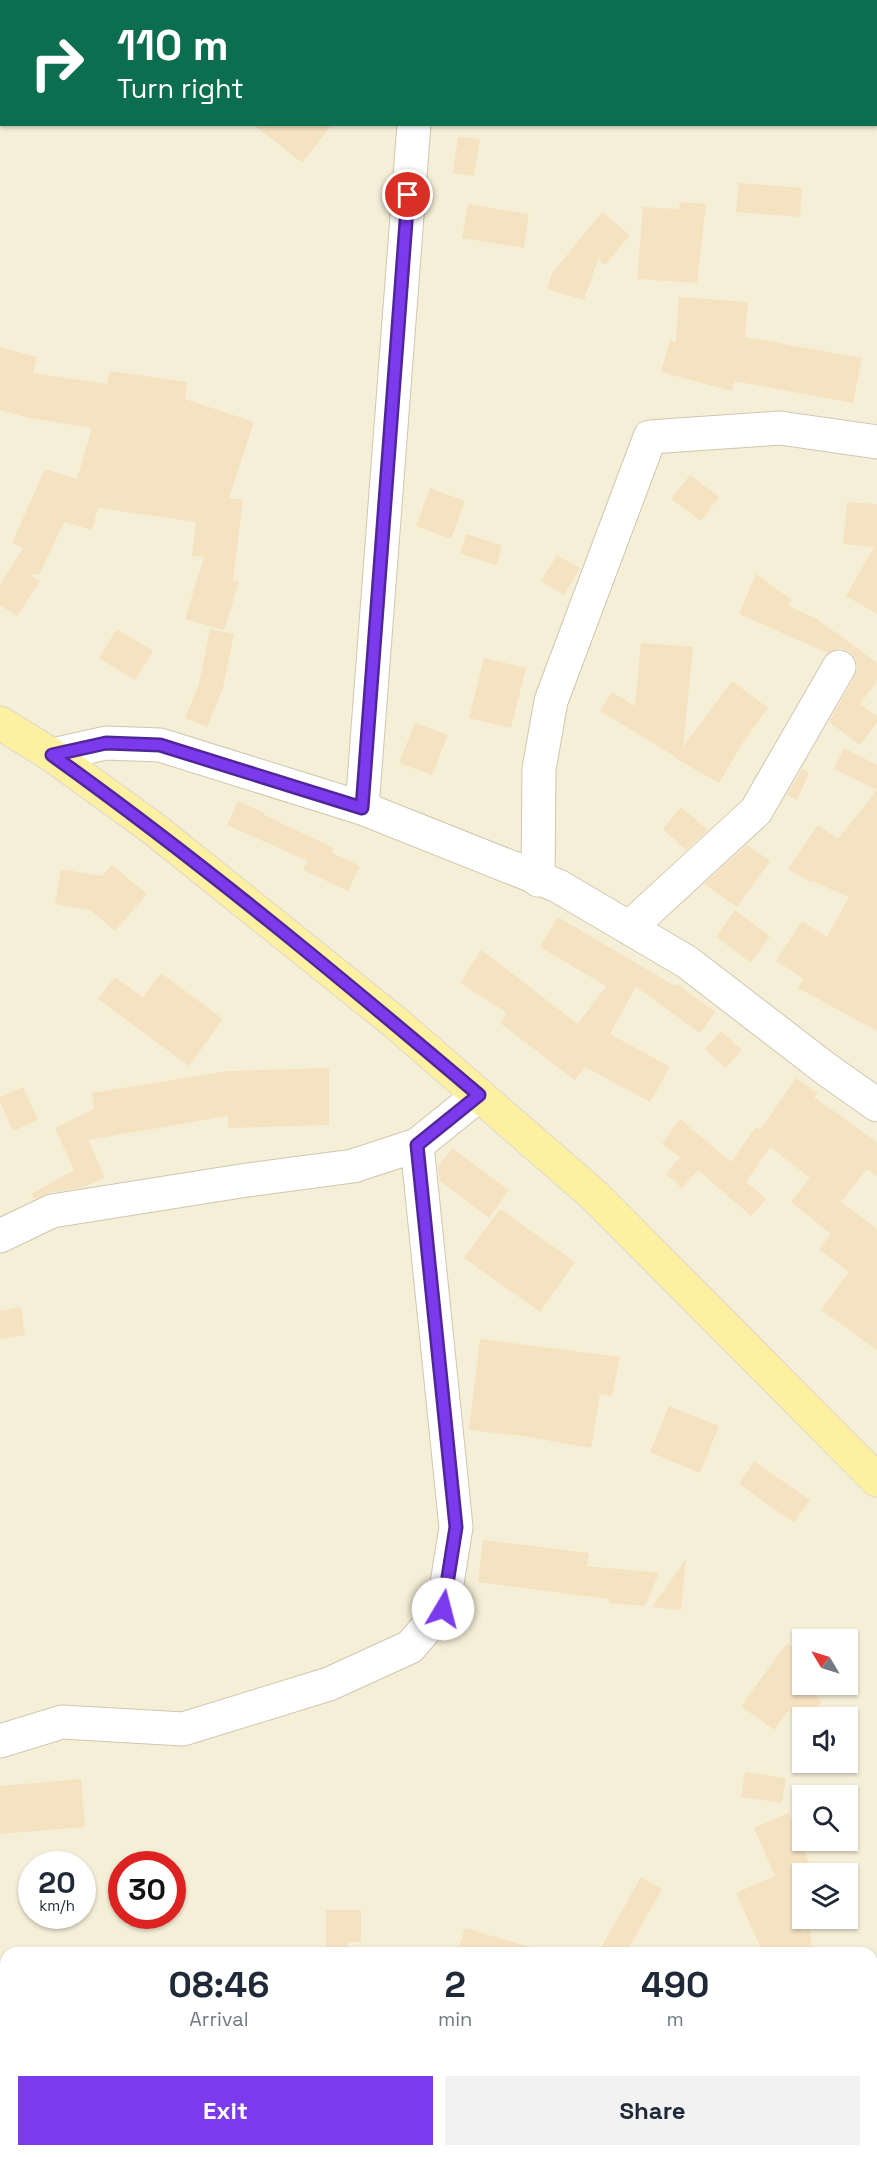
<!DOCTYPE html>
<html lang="en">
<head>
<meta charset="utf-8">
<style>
  :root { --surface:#fff; --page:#f2f2f3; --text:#1f2937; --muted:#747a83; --accent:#7c3aed }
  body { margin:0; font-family:"Space Grotesk",sans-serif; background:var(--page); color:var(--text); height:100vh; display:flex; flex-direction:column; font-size:22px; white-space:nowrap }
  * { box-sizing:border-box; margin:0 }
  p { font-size:20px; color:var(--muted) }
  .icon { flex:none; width:33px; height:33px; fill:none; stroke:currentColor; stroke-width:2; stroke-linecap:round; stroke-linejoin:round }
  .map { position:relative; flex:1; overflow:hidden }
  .sheet { position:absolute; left:0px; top:1947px; width:878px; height:210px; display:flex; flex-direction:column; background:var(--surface); border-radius:18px 18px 0 0; box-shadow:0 2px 4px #0004 }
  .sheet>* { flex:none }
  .top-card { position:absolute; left:0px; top:0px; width:878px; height:126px; box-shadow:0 2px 4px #0004; background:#0b6e4f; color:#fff; overflow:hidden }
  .needle { width:39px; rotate:308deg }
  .fabs { position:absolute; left:792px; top:1629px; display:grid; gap:12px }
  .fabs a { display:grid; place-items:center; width:66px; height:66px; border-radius:0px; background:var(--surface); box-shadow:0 2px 4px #0004; font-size:30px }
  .speed { position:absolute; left:18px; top:1851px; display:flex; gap:12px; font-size:30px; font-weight:700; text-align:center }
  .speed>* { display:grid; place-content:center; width:78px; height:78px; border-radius:50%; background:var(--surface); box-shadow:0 2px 4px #0004; line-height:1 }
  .speed small { font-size:15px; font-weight:400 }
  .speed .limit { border:9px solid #d22; background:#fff; color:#111 }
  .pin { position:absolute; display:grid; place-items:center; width:51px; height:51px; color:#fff; margin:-26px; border:3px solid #fff; border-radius:50%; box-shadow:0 2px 6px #0007 }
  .me { position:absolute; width:66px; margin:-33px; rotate:8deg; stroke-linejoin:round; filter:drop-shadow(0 0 4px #0008) }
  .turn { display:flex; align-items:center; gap:21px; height:126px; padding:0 18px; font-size:27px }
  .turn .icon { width:78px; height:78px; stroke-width:2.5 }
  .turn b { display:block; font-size:42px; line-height:51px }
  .eta { display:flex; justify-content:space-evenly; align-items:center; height:102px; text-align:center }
  .eta b { font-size:36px; font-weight:600; line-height:42px }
  .cta { display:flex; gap:12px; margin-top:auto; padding:12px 18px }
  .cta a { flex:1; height:69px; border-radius:0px; background:var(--accent); color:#fff; font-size:24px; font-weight:600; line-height:69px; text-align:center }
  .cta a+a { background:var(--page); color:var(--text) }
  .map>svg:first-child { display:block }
  .residential { fill:#f6efd8; fill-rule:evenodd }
  .building { fill:#f4e2c1 }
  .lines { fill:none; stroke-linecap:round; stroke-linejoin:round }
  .minor-casing { stroke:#d1c6ae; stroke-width:35 }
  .major-casing { stroke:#dcd7d0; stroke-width:35 }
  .minor { stroke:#fff; stroke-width:33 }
  .major { stroke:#fdf1a1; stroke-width:33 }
  .route-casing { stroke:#51269a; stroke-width:15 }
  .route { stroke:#7c3aed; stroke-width:10 }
</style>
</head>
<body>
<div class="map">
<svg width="877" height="2157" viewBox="0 0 877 2157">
  <rect width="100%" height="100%" fill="#fdfbea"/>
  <path class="residential" d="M 0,0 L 877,0 L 877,2157 L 0,2157 ZM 2,2 L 876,2 L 876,124 L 2,124 ZM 802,1640 L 848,1640 L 848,1684 L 802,1684 ZM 802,1718 L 848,1718 L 848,1762 L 802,1762 ZM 802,1796 L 848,1796 L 848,1840 L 802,1840 ZM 32,1864 L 82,1864 L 82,1916 L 32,1916 ZM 122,1864 L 172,1864 L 172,1916 L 122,1916 ZM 802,1874 L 848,1874 L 848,1918 L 802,1918 ZM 6,1953 L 872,1953 L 872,2151 L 6,2151 Z"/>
  <path class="building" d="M 253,124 L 332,124 L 302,163 Z
    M 458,137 L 480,139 L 474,176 L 453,173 Z
    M 739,183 L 802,188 L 800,217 L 736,212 Z
    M 680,202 L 706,204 L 697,283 L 637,279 L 643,207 L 679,209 Z
    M 468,204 L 529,214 L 524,248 L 462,238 Z
    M 602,212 L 630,235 L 605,265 L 598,259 L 584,300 L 547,289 L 552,273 Z
    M 679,297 L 748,302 L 745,337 L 862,358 L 853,403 L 734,381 L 732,391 L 661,372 L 670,340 L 676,342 Z
    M 0,347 L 37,357 L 33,373 L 107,384 L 110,371 L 187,382 L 185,399 L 254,422 L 229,498 L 243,500 L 233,580 L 239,582 L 224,630 L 185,619 L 204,557 L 192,556 L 196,522 L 98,508 L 92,530 L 64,522 L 39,575 L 33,574 L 32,577 L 40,581 L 17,616 L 0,605 L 0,585 L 23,548 L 12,543 L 45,469 L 77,479 L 92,428 L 29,418 L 0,410 Z
    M 690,475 L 719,497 L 701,521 L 671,499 Z
    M 430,488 L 465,501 L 451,539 L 416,526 Z
    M 847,502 L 877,504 L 877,614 L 846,596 L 874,547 L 843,544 Z
    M 466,534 L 502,545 L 497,565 L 460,554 Z
    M 557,555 L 580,568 L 564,595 L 541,581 Z
    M 756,574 L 792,600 L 789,606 L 817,619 L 877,663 L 877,681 L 860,704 L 877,716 L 877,722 L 860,745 L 829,722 L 855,676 L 858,666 L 855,657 L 849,651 L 840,648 L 828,653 L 739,614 Z
    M 117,629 L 153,651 L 135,680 L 99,658 Z
    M 210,629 L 234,634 L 223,688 L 207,727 L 185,718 L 199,684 Z
    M 641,643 L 693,647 L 683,747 L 732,681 L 768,708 L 742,744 L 719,783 L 675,758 L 676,757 L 600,711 L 612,692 L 635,706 Z
    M 484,658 L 526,668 L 511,728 L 469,718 Z
    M 415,723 L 448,735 L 432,775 L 399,763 Z
    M 844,748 L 877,765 L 877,1031 L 798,988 L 803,978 L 776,961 L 802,921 L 827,937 L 849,897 L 812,881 L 811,883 L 788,869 L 818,825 L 838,839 L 877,790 L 834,769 Z
    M 802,769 L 809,773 L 797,800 L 787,795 Z
    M 238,801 L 265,813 L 264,815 L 334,848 L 332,853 L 360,866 L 348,891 L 303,870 L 308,861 L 227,825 Z
    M 681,807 L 708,830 L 686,850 L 663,829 Z
    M 747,845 L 770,861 L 737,907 L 704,884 Z
    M 112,865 L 147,894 L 115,931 L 90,910 L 55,904 L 61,869 L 102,876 Z
    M 735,910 L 770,936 L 751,963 L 716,937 Z
    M 558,917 L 675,986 L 677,984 L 715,1012 L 700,1033 L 636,987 L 610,1034 L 670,1067 L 650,1102 L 585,1067 L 575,1080 L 500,1023 L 507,1013 L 460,983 L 481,950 L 578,1024 L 606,986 L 540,947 Z
    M 161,973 L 223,1019 L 189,1066 L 98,999 L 115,977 L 143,997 Z
    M 721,1031 L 742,1050 L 725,1068 L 705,1049 Z
    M 329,1068 L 329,1125 L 228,1128 L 228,1116 L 88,1140 L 105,1177 L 84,1187 L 49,1193 L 34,1199 L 31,1194 L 74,1170 L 55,1128 L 94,1109 L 92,1093 L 227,1071 Z
    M 796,1078 L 817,1093 L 814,1097 L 877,1142 L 877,1176 L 867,1169 L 841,1202 L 877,1229 L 877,1350 L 821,1310 L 849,1272 L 819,1249 L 831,1234 L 791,1202 L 810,1178 L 770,1147 L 746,1182 L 766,1199 L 751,1216 L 698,1170 L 682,1188 L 666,1174 L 680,1157 L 662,1144 L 680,1119 L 731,1162 L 756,1127 L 760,1130 Z
    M 23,1087 L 38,1120 L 13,1131 L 0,1102 L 0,1097 Z
    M 452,1148 L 509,1190 L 489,1218 L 440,1181 L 438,1167 Z
    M 500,1209 L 575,1262 L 540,1312 L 464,1258 Z
    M 21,1307 L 25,1335 L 0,1339 L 0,1311 Z
    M 480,1339 L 620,1357 L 612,1396 L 600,1394 L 591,1448 L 523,1436 L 469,1430 Z
    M 669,1406 L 719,1426 L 700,1473 L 650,1452 Z
    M 754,1461 L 810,1500 L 794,1523 L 739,1484 Z
    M 483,1540 L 589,1553 L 587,1566 L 659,1573 L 645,1606 L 609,1603 L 609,1599 L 478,1582 Z
    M 686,1559 L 681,1610 L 652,1607 Z
    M 787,1643 L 802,1655 L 802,1684 L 825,1684 L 816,1696 L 822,1701 L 809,1718 L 802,1718 L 802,1721 L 789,1710 L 774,1730 L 741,1706 Z
    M 745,1772 L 786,1778 L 782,1803 L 741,1797 Z
    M 81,1779 L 85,1827 L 0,1834 L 0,1786 Z
    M 788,1813 L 814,1874 L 802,1874 L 802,1931 L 810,1930 L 812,1953 L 763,1953 L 736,1893 L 775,1876 L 754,1828 Z
    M 641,1877 L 662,1889 L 626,1953 L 598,1953 Z
    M 326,1910 L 361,1910 L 361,1942 L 348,1942 L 348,1953 L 326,1953 Z
    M 465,1928 L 530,1947 L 529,1953 L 457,1953 Z"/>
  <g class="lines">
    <g class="minor-casing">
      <path id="minor" d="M 423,2 L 423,0
        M 52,755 L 106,743 L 160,745 L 362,808 L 558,886 L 687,962 L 826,1069 L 877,1105
        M 362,808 L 414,124
        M 538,880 L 539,769 L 551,701 L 650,437 L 780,428 L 877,442
        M 629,928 L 756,811 L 839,667
        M 0,1236 L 52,1211 L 247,1180 L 353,1166 L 417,1145 L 479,1095
        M 0,1741 L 62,1722 L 183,1729 L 329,1684 L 410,1647 L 443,1609 L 456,1527 L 417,1145"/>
    </g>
    <g class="major-casing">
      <path id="major" d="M 0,723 L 52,755 L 154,829 L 396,1023 L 595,1196 L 877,1480"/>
    </g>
    <use href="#minor" class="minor"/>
    <use href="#major" class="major"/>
  </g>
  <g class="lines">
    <g class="route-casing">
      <path id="route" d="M 408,195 L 362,808 L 160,745 L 106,743 L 52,755 C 200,861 340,977 479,1095 L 417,1145 L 456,1527 L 443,1609"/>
    </g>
    <use href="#route" class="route"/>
  </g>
</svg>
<div class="fabs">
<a><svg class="needle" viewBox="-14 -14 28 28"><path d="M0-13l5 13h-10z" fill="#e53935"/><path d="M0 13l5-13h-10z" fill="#747a83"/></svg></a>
<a><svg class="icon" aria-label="sound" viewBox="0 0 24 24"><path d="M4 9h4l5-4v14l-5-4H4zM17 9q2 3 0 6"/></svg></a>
<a><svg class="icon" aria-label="search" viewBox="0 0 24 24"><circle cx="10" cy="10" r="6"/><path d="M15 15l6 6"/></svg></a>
<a><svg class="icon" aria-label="layers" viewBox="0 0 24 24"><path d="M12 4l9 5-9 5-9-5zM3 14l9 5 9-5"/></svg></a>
</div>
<div class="speed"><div>20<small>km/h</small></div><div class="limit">30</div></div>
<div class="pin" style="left:408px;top:195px;background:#d93025"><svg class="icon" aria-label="arrive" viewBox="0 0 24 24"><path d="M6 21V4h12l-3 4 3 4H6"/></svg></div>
<svg class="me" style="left:443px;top:1609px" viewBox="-20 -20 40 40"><circle r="19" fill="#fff"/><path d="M0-13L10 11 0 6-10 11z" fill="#7c3aed"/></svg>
<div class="top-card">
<div class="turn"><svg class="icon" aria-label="right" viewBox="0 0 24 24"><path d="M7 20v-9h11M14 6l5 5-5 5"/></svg><div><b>110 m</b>Turn right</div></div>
</div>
<section class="sheet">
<div class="eta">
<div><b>08:46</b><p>Arrival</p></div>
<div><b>2</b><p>min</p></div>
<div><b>490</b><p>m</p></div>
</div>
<div class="cta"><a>Exit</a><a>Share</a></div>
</section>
</div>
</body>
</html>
